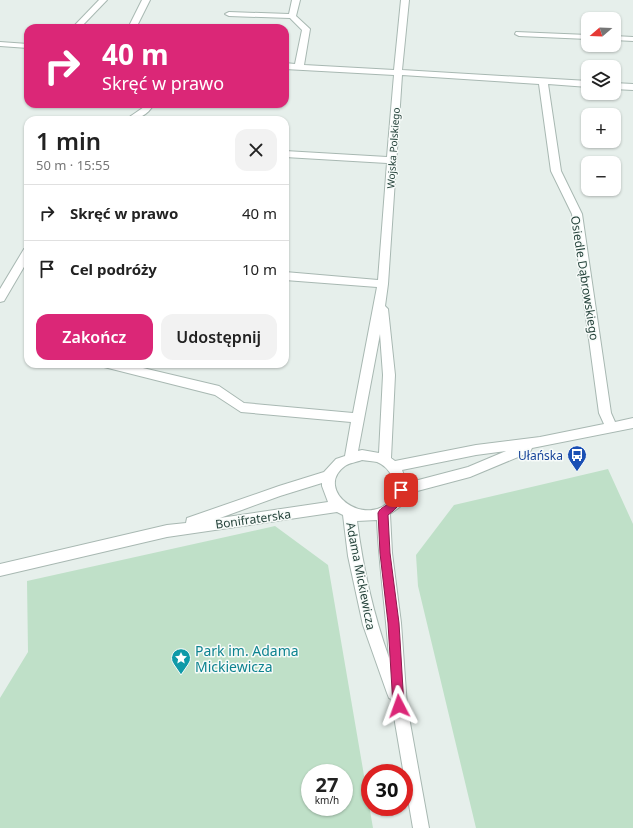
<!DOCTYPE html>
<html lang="pl">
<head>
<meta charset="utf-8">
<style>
  :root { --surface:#fff; --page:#f2f2f2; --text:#222; --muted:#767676; --line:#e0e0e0; --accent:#db2777 }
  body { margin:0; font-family:"Noto Sans",sans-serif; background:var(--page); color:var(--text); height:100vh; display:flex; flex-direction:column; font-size:15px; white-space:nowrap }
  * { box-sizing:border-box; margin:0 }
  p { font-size:13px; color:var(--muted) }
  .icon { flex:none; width:22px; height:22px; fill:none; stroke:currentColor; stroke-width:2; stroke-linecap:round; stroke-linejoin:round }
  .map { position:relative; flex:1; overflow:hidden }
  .drawer { position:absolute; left:24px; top:116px; width:265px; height:252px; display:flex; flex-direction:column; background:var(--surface); border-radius:12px; box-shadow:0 1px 3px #0004 }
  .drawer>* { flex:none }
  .guide { position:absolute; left:24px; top:24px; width:265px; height:84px; border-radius:12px; box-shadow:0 1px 3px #0004; background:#db2777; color:#fff; overflow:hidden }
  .needle { width:26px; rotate:251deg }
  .buttons { position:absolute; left:581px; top:12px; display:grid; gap:8px }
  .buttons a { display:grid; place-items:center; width:40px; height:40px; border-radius:8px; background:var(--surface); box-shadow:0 1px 3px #0004; font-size:20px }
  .speed { position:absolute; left:301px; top:764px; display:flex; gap:8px; font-size:20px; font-weight:700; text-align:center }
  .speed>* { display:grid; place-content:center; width:52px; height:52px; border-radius:50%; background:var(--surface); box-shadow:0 1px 3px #0004; line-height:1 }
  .speed small { font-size:10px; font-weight:400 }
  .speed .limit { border:6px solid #d22; background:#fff; color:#111 }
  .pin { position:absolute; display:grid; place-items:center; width:34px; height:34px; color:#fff; margin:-17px; border-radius:8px; box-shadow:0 2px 6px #0006 }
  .me { position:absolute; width:44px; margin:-22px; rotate:356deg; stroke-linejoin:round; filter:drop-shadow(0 0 3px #0008) }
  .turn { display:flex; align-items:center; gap:14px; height:84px; padding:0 12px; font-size:18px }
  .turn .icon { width:52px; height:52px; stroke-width:2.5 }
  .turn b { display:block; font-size:28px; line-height:34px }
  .round { display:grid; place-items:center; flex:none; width:42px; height:42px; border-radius:12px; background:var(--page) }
  .summary { display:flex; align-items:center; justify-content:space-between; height:68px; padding:0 12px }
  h1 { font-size:24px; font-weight:600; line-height:30px }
  .cta { display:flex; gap:8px; margin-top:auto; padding:8px 12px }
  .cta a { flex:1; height:46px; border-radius:12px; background:var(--accent); color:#fff; font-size:16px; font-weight:600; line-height:46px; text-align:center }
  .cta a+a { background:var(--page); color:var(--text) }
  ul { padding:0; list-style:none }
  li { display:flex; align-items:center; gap:12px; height:56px; padding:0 12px; border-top:1px solid var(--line) }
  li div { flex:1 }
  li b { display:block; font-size:15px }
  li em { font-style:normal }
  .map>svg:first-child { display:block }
  .green { fill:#bfe0c8; fill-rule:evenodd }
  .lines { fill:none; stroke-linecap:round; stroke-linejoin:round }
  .service-casing { stroke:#a8b8b2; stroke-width:2 }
  .minor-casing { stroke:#a8b8b2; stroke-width:2 }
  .service { fill:#fff; fill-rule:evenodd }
  .minor { fill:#fff; fill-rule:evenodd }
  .route { fill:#db2777; stroke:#8e194d }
  .labels { text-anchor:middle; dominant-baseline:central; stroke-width:3; stroke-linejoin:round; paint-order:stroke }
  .far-street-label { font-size:10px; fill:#24423a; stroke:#f7fbf9 }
  .street-label { font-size:12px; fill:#24423a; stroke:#f7fbf9 }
  .transit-label { font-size:12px; fill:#164399; stroke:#f7fbf9; text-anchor:end }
  .near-culture-label { font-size:14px; fill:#0d838f; stroke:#f7fbf9; text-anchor:start }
</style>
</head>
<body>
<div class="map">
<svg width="633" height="828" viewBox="0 0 633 828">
  <rect width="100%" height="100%" fill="#e6efeb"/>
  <path class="green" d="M 608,469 L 633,524 L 633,828 L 476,828 L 418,586 L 416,555 L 454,505 Z
    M 275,526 L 328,565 L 373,828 L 0,828 L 0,698 L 28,652 L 27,581 ZM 310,773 L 344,773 L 344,807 L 310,807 Z"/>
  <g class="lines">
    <g class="service-casing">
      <path id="service" d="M 99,0 L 107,0 L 80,28 L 72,28 Z"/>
    </g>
    <g class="minor-casing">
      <path id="minor" d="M 142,0 L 150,0 L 136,28 L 128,28 Z
        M 292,0 L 300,0 L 296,16 L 310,29 L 304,65 L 394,70 L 401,0 L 409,0 L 402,70 L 588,81 L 588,87 L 548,84 L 561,171 L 582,214 L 611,413 L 615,422 L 633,418 L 633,428 L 532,448 L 530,452 L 470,477 L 406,494 L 401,506 L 390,514 L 392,553 L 401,623 L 407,706 L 429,828 L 413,828 L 391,699 L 389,698 L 387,693 L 363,625 L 348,556 L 343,515 L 337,512 L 167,537 L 0,576 L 0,564 L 167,525 L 186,523 L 187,518 L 279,486 L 324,472 L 336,459 L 345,456 L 351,422 L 241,412 L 215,395 L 108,368 L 104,367 L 102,364 L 126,364 L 219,386 L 244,403 L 353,413 L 377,287 L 285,280 L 285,272 L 378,280 L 387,163 L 285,157 L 285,151 L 387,157 L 394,75 L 285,69 L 285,63 L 295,64 L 302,30 L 290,18 L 229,16 L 225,14 L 229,12 L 289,14 ZM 402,75 L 539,84 L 551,171 L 572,214 L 599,413 L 604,424 L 540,437 L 476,445 L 395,461 L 391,458 L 395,375 L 388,309 L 385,306 L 388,284 ZM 380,334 L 383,375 L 379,453 L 362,450 L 358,451 ZM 506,451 L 468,467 L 407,483 L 402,470 L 476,455 ZM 362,460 C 367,461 373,461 377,462 C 390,467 400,485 392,498 C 368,531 312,490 345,466 C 349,463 357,462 362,460 ZM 322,483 L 322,486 L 328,502 L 220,518 L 280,496 ZM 377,520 C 379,566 386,612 389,658 C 373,613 363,568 357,521 Z
        M 516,32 L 588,35 L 588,39 L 519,36 L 515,34 Z
        M 614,36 L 633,37 L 633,41 L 614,40 Z
        M 0,42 L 28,44 L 28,48 L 0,46 Z
        M 614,83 L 633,84 L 633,90 L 614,89 Z
        M 146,104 L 154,104 C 148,115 137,120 125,120 L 144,107 Z
        M 28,248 L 28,260 L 4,301 L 0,302 L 0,289 L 24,249 Z"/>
    </g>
    <use href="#service" class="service"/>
    <use href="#minor" class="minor"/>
  </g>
  <path class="route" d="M 401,486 L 405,487 L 406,490 C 402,501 398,508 388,515 L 390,553 L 399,623 L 404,706 L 403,710 L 399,712 L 395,710 L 393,706 L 388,623 L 380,553 L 378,513 C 380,508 384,507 388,504 C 393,500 395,494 398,487 Z"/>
  <defs>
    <g id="bus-pin" transform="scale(1)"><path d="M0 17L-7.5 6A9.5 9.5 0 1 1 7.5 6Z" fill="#1a4fb4" stroke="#f7fbf9"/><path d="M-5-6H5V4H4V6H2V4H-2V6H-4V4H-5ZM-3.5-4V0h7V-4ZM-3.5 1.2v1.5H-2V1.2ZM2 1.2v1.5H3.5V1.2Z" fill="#fff"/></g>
    <g id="sight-pin" transform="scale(1)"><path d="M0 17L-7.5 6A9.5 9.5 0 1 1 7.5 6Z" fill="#0f9aa8" stroke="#f7fbf9"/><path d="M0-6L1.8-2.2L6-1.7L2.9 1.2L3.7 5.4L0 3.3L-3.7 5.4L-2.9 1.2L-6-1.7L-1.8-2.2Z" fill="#fff"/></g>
  </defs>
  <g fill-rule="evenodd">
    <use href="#bus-pin" x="577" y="455"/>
    <use href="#sight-pin" x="181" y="658"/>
  </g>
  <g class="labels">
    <g class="far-street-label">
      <text transform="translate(393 148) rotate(-86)">Wojska Polskiego</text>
    </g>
    <g class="street-label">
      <text transform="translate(585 278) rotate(81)">Osiedle Dąbrowskiego</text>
      <text transform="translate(253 519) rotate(-8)">Bonifraterska</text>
      <text transform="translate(361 576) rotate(79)">Adama Mickiewicza</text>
    </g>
    <g class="transit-label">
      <text x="563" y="455">Ułańska</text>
    </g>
    <g class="near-culture-label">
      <text x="195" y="650">Park im. Adama<tspan x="195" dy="16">Mickiewicza</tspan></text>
    </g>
  </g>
</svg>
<div class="buttons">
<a><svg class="needle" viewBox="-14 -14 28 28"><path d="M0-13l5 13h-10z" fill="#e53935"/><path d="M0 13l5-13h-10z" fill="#767676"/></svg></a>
<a><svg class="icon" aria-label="layers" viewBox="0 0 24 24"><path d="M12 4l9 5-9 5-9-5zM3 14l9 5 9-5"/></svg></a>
<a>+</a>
<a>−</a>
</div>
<div class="speed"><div>27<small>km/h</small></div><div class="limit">30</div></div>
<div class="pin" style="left:401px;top:490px;background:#d93025"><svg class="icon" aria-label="arrive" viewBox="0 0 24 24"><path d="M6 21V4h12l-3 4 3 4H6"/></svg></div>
<svg class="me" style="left:399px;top:706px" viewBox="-20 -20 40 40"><path d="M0-17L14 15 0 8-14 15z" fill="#db2777" stroke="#fff" stroke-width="4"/></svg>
<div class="guide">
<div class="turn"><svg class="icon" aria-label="right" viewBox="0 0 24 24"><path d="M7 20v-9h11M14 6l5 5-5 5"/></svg><div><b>40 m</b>Skręć w prawo</div></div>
</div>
<section class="drawer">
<div class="summary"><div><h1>1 min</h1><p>50 m · 15:55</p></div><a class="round"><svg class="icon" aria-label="close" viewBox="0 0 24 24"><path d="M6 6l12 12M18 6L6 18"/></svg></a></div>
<ul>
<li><svg class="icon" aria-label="right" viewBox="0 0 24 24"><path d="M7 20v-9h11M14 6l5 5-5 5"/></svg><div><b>Skręć w prawo</b></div><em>40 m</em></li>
<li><svg class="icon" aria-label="arrive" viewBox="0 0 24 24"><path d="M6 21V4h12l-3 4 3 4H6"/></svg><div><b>Cel podróży</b></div><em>10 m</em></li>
</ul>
<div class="cta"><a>Zakończ</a><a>Udostępnij</a></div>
</section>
</div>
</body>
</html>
